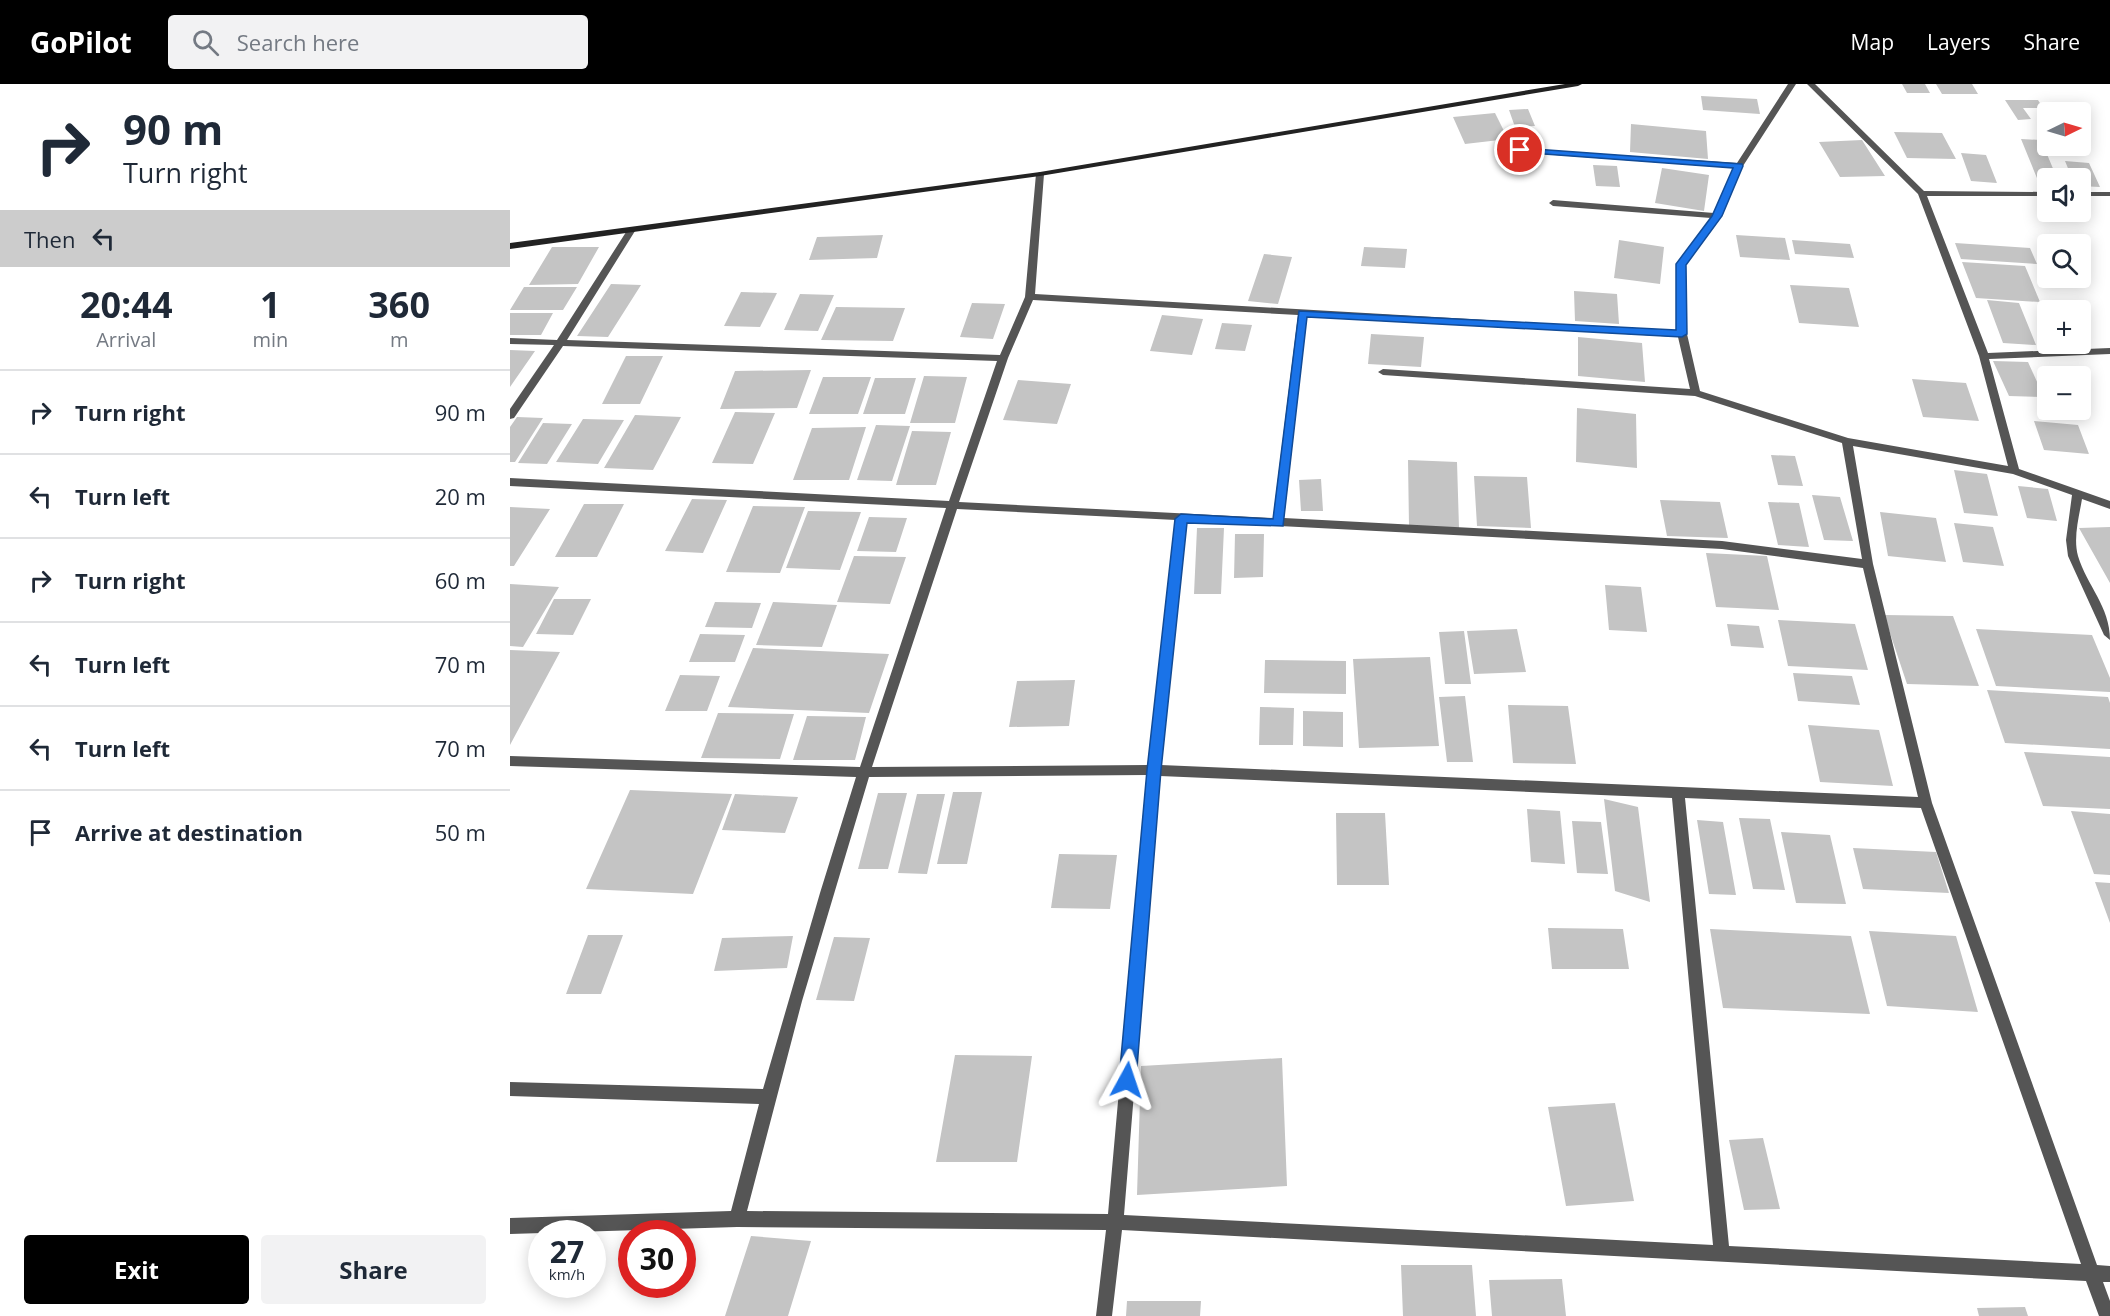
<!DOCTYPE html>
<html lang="en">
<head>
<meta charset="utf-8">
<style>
  :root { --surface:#fff; --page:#f2f2f3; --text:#1f2937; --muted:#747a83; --line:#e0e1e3; --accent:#000 }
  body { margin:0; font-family:"Open Sans",sans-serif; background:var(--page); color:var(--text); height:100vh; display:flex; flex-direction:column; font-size:22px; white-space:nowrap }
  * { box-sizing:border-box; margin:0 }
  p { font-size:20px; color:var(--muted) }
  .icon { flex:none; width:33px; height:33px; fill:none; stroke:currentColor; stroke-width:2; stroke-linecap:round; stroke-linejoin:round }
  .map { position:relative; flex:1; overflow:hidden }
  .drawer { display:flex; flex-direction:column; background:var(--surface); width:510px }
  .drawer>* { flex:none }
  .banner { background:#fff; color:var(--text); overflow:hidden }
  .needle { width:39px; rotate:85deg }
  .fabs { position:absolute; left:1527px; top:18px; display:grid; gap:12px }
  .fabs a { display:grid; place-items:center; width:54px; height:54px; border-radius:6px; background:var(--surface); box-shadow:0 3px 15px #0003; font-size:30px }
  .speed { position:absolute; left:18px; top:1136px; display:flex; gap:12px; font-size:30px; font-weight:700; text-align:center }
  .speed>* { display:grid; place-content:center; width:78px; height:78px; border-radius:50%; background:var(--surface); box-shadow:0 3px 15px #0003; line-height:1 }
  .speed small { font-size:15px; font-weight:400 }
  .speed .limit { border:9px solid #d22; background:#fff; color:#111 }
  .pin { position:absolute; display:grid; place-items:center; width:51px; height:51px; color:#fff; margin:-26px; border:3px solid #fff; border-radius:50%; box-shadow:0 2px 6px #0007 }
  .me { position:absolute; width:66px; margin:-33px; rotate:5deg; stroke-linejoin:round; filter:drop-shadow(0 0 4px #0008) }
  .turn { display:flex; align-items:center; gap:21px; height:126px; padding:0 24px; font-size:27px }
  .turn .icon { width:78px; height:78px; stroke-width:2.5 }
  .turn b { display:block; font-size:42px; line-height:51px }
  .then { display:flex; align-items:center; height:57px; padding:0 24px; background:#0003; gap:12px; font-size:22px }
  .eta { display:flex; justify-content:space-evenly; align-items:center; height:102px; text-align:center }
  .eta b { font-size:36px; font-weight:700; line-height:42px }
  .button { display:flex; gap:12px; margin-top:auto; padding:12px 24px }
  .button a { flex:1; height:69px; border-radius:6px; background:var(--accent); color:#fff; font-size:24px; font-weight:700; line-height:69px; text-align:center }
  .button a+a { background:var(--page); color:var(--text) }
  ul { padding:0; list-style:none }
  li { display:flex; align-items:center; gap:18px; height:84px; padding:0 24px; border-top:2px solid var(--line) }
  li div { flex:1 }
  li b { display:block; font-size:22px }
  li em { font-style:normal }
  header { display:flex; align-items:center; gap:36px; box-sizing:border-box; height:84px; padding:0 30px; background:var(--accent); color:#fff }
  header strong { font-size:28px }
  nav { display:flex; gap:33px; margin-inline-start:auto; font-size:21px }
  .search { width:420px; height:54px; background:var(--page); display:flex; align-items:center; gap:15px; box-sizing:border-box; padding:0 21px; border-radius:6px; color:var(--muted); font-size:22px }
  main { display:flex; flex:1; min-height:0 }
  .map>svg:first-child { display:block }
  .building { fill:#c4c4c4 }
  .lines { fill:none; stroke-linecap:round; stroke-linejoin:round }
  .street { fill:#555; fill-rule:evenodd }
  .secondary { fill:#222; fill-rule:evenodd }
  .route { fill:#1a73e8; stroke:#114b97; stroke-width:1.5 }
</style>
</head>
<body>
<header>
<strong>GoPilot</strong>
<div class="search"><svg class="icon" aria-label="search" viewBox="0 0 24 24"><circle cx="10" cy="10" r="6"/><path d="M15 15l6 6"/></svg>Search here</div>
<nav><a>Map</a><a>Layers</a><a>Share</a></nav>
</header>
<main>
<section class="drawer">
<div class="banner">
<div class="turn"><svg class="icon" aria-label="right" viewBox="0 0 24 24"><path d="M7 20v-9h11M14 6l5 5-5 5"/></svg><div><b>90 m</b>Turn right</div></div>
<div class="then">Then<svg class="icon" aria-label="left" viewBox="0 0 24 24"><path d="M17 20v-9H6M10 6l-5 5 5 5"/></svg></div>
</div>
<div class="eta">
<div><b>20:44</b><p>Arrival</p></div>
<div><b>1</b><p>min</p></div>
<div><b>360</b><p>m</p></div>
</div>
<ul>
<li><svg class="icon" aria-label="right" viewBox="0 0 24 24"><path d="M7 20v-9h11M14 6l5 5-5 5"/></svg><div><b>Turn right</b></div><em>90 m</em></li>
<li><svg class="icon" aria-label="left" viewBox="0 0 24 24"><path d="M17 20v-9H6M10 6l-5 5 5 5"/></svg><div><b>Turn left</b></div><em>20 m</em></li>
<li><svg class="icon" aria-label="right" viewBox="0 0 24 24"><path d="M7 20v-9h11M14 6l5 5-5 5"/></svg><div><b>Turn right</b></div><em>60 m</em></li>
<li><svg class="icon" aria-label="left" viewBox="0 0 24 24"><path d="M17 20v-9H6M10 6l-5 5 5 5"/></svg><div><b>Turn left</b></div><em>70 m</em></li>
<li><svg class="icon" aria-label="left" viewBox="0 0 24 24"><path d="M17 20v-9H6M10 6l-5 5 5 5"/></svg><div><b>Turn left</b></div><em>70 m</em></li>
<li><svg class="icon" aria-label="arrive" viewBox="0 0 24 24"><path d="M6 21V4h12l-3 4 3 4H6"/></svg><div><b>Arrive at destination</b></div><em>50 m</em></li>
</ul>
<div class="button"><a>Exit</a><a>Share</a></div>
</section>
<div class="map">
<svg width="1600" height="1232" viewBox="0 0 1600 1232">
  <rect width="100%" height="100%" fill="#fff"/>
  <path class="building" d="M 1392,0 L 1415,0 L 1420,9 L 1397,9 Z
    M 1426,0 L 1462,0 L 1468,10 L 1432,10 Z
    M 1191,12 L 1247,15 L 1250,30 L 1193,26 Z
    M 1495,16 L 1528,16 L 1533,24 L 1513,24 L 1521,35 L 1508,36 Z
    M 1018,25 L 1025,42 L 1005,43 L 999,26 Z
    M 985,29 L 998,55 L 955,60 L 943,33 Z
    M 1121,40 L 1196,47 L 1198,75 L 1120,68 Z
    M 1384,48 L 1432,49 L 1446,75 L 1397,74 Z
    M 1511,55 L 1531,56 L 1547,94 L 1538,94 L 1538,100 L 1529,99 Z
    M 1352,56 L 1375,92 L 1330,93 L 1309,58 Z
    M 1451,69 L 1476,71 L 1487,99 L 1461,97 Z
    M 1555,77 L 1579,79 L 1590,103 L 1570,102 L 1570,94 L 1562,94 Z
    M 1083,81 L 1107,82 L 1110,103 L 1086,102 Z
    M 1152,84 L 1199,91 L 1194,127 L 1145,119 Z
    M 373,151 L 367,174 L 299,176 L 307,153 Z
    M 1226,151 L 1275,154 L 1280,176 L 1230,173 Z
    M 1109,156 L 1154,163 L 1150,200 L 1104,194 Z
    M 1282,156 L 1340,160 L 1344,174 L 1285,170 Z
    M 1445,159 L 1520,164 L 1527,180 L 1451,175 Z
    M 42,163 L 89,163 L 68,200 L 19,201 Z
    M 854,163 L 897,165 L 895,184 L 851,182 Z
    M 754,170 L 782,173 L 768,220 L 738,217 Z
    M 1452,178 L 1515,182 L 1530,218 L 1466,214 Z
    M 101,200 L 131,201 L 98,253 L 67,252 Z
    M 1280,201 L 1339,204 L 1349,243 L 1289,239 Z
    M 14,203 L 67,203 L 53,226 L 0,226 Z
    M 1064,207 L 1107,210 L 1109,240 L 1065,237 Z
    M 231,208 L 267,209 L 250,243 L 214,242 Z
    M 290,210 L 324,211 L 308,247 L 274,246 Z
    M 1477,216 L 1509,219 L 1526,261 L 1493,259 Z
    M 462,219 L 495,220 L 483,255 L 450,253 Z
    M 326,223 L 395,224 L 383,257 L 311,256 Z
    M 0,229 L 43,229 L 31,251 L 0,251 Z
    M 652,231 L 693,235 L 682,271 L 640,267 Z
    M 712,239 L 742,241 L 735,267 L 705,265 Z
    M 861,250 L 914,253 L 911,283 L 858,280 Z
    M 1068,253 L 1132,259 L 1135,298 L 1068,292 Z
    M 0,266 L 25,267 L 0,303 Z
    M 116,272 L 153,272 L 130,320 L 92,320 Z
    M 1483,277 L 1518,278 L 1534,313 L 1499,312 Z
    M 301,286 L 287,324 L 210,325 L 225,287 Z
    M 414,292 L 457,293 L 445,339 L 400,339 Z
    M 313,293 L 361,293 L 348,330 L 299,330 Z
    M 365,294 L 406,294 L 395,330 L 353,330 Z
    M 1402,295 L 1456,299 L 1469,337 L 1413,333 Z
    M 508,296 L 561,300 L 547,340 L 493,336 Z
    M 1067,324 L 1126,330 L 1127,384 L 1066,378 Z
    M 225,328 L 265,329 L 243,380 L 202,379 Z
    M 125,331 L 171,333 L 143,386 L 94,384 Z
    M 7,333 L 33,334 L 5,378 L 0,378 L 0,343 Z
    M 73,335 L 114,336 L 88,380 L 46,378 Z
    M 1524,337 L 1568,341 L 1579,370 L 1534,366 Z
    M 33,339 L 62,340 L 37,380 L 8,379 Z
    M 366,341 L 400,342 L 382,397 L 347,396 Z
    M 356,343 L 339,396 L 283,396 L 302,344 Z
    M 402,347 L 441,348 L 426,401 L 386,401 Z
    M 1261,371 L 1285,372 L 1293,402 L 1268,401 Z
    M 898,376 L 947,378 L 949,444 L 899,442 Z
    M 1444,386 L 1477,390 L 1488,432 L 1454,429 Z
    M 964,392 L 1017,393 L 1021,444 L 967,442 Z
    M 811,395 L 813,427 L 791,427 L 789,396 Z
    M 1508,402 L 1538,405 L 1547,437 L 1517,434 Z
    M 1302,411 L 1330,413 L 1343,457 L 1314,456 Z
    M 182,415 L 217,416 L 193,469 L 155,467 Z
    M 1150,416 L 1210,418 L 1218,454 L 1157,452 Z
    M 1258,418 L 1289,419 L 1299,463 L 1268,461 Z
    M 74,420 L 114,420 L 87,473 L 45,473 Z
    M 243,422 L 295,423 L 270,489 L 216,488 Z
    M 0,423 L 40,425 L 4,482 L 0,482 Z
    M 298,427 L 351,428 L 330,486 L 276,484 Z
    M 1370,428 L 1426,434 L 1436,478 L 1378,472 Z
    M 359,433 L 397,434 L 386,468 L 347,467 Z
    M 1444,439 L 1483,443 L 1494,482 L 1453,478 Z
    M 1600,443 L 1600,499 L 1569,444 Z
    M 687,444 L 714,444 L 711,510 L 684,510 Z
    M 725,450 L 754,450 L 753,493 L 724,494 Z
    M 1196,469 L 1257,472 L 1269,526 L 1206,523 Z
    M 344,472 L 396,473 L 380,520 L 327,518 Z
    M 0,500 L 49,503 L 13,563 L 0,562 Z
    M 1095,501 L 1131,503 L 1137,548 L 1099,546 Z
    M 44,515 L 81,515 L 63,551 L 26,550 Z
    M 205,518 L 251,519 L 242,544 L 195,543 Z
    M 263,518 L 327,521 L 312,563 L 246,561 Z
    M 1374,531 L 1443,532 L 1469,602 L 1397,600 Z
    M 1268,536 L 1345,540 L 1358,586 L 1278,582 Z
    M 1217,540 L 1249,542 L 1254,564 L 1221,562 Z
    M 1007,545 L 1016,588 L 964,590 L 957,547 Z
    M 1466,545 L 1582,551 L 1600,594 L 1600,608 L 1486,602 Z
    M 954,547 L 961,600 L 935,600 L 929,548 Z
    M 190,550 L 235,551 L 225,578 L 179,578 Z
    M 243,564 L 379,570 L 359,629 L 218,623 Z
    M 0,566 L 50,568 L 0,661 Z
    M 920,573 L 929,662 L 849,664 L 843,575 Z
    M 755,576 L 836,577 L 836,610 L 754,609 Z
    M 1283,589 L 1342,592 L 1350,621 L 1288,617 Z
    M 170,591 L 210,592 L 197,627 L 155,627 Z
    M 565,596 L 559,642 L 499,643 L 507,597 Z
    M 1477,606 L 1598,613 L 1600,619 L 1600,665 L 1495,659 Z
    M 955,612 L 963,678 L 937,678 L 929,613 Z
    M 998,621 L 1058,622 L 1066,680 L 1003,679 Z
    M 750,623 L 784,624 L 783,661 L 749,661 Z
    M 793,627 L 833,628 L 833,663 L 793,662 Z
    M 208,629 L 284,630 L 270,675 L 191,674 Z
    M 297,632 L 356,633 L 345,676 L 283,676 Z
    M 1298,641 L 1369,646 L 1383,702 L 1310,698 Z
    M 1514,668 L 1600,673 L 1600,725 L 1533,722 Z
    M 120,706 L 222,710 L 183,810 L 76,805 Z
    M 443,708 L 472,708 L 457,780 L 427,780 Z
    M 368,709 L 397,709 L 378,785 L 348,785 Z
    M 225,710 L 288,713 L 275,749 L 212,746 Z
    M 407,710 L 435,710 L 417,790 L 388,789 Z
    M 1094,715 L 1128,723 L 1140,818 L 1105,807 Z
    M 1017,725 L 1050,727 L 1055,780 L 1021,778 Z
    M 1561,727 L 1600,730 L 1600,791 L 1584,790 Z
    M 826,729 L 875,729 L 879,801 L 827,801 Z
    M 1229,734 L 1260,735 L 1275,806 L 1243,805 Z
    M 1187,736 L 1213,738 L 1226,811 L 1199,810 Z
    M 1062,737 L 1091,738 L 1098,790 L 1067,789 Z
    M 1271,748 L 1320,751 L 1336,820 L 1286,819 Z
    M 1343,764 L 1426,768 L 1439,809 L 1353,805 Z
    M 549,770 L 607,771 L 600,825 L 541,824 Z
    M 1585,798 L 1600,799 L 1600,839 Z
    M 1038,844 L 1113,845 L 1119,885 L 1042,885 Z
    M 1200,845 L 1341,852 L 1360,930 L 1213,924 Z
    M 1359,847 L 1446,852 L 1468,928 L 1377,922 Z
    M 78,851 L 113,851 L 91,910 L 56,910 Z
    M 283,852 L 277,884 L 204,887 L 212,854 Z
    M 324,853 L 360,854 L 344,917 L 306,916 Z
    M 445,971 L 522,972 L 507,1078 L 426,1078 Z
    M 772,974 L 777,1102 L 627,1111 L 631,982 Z
    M 1105,1019 L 1124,1117 L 1056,1122 L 1038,1023 Z
    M 1253,1054 L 1270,1125 L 1234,1126 L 1219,1056 Z
    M 241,1152 L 301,1157 L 278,1232 L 215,1232 Z
    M 891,1181 L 962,1181 L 966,1232 L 893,1232 Z
    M 1052,1195 L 1056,1232 L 982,1232 L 979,1196 Z
    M 617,1217 L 691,1217 L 690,1232 L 616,1232 Z
    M 1515,1223 L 1518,1232 L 1469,1232 L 1467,1224 Z"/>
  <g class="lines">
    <path class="street" d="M 1278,0 L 1286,0 L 1233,82 L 1211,132 L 1175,180 L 1177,250 L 1190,307 L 1338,354 L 1498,382 L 1469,272 L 1408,110 L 1297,0 L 1305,0 L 1414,107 L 1538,108 L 1538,112 L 1417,112 L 1478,269 L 1600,264 L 1600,270 L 1479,275 L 1509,385 L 1600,417 L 1600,425 L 1572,415 C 1569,433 1563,454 1568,472 C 1577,502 1600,522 1600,556 L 1594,551 L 1558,472 L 1556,456 L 1562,411 L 1503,390 L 1343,362 L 1363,480 L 1422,719 L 1587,1181 L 1600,1182 L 1600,1198 L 1593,1198 L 1600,1217 L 1600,1232 L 1589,1232 L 1576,1197 L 612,1146 L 602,1232 L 586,1232 L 596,1146 L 227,1143 L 0,1150 L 0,1134 L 221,1127 L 249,1020 L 0,1012 L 0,998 L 253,1005 L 310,809 L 346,693 L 0,682 L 0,672 L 350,683 L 436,424 L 0,402 L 0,394 L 439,417 L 487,277 L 53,262 L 4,334 L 0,335 L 0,325 L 44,261 L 0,260 L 0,254 L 47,256 L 118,145 L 125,147 L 57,256 L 490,271 L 515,213 L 526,90 L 530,88 L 534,90 L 525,210 L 1167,247 L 1167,180 L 1201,134 L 1043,122 L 1039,119 L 1043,116 L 1204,129 L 1224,84 L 988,67 L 984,65 L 988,63 L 1227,79 ZM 523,216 L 788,231 L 763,434 L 449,418 L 498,274 ZM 797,232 L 1168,253 L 1180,305 L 873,285 L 868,288 L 873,291 L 1185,312 L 1332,359 L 1352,475 L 1212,457 L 774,434 ZM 447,425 L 666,436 L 638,681 L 362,683 ZM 676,437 L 1212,465 L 1353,484 L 1408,713 L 651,681 ZM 637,691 L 598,1130 L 237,1127 L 292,917 L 359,693 ZM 650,692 L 1162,714 L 1203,1161 L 614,1131 ZM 1175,714 L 1411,724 L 1571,1180 L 1219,1162 Z
      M 1570,108 L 1600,108 L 1600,112 L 1570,112 Z"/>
    <path class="secondary" d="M 1055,0 L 1072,0 L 1068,2 L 530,92 L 0,165 L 0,159 L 530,88 Z"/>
  </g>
  <path class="route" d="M 1010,64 L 1232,80 L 1233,82 L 1212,132 L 1176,181 L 1177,250 L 1172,253 L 797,233 L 773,442 L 677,439 L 651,686 L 626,996 L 623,1002 L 617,1004 L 611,1002 L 609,996 L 637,686 L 665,435 L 671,430 L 763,435 L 789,227 L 1166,246 L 1166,180 L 1202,132 L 1223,84 L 1007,68 L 1005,66 Z"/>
</svg>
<div class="fabs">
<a><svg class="needle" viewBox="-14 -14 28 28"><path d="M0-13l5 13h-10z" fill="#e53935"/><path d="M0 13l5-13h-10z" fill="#747a83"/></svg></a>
<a><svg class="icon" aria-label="sound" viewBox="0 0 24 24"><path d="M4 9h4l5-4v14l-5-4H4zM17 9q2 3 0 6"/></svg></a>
<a><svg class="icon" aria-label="search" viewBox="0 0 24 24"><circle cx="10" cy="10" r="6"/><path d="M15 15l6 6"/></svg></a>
<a>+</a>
<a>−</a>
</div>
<div class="speed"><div>27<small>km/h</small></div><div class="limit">30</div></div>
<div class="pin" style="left:1010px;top:66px;background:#d93025"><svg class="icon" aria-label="arrive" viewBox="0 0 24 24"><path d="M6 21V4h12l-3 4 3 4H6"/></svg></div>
<svg class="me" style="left:617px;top:996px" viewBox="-20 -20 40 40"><path d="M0-17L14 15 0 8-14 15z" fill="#1a73e8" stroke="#fff" stroke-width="4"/></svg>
</div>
</main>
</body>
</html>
